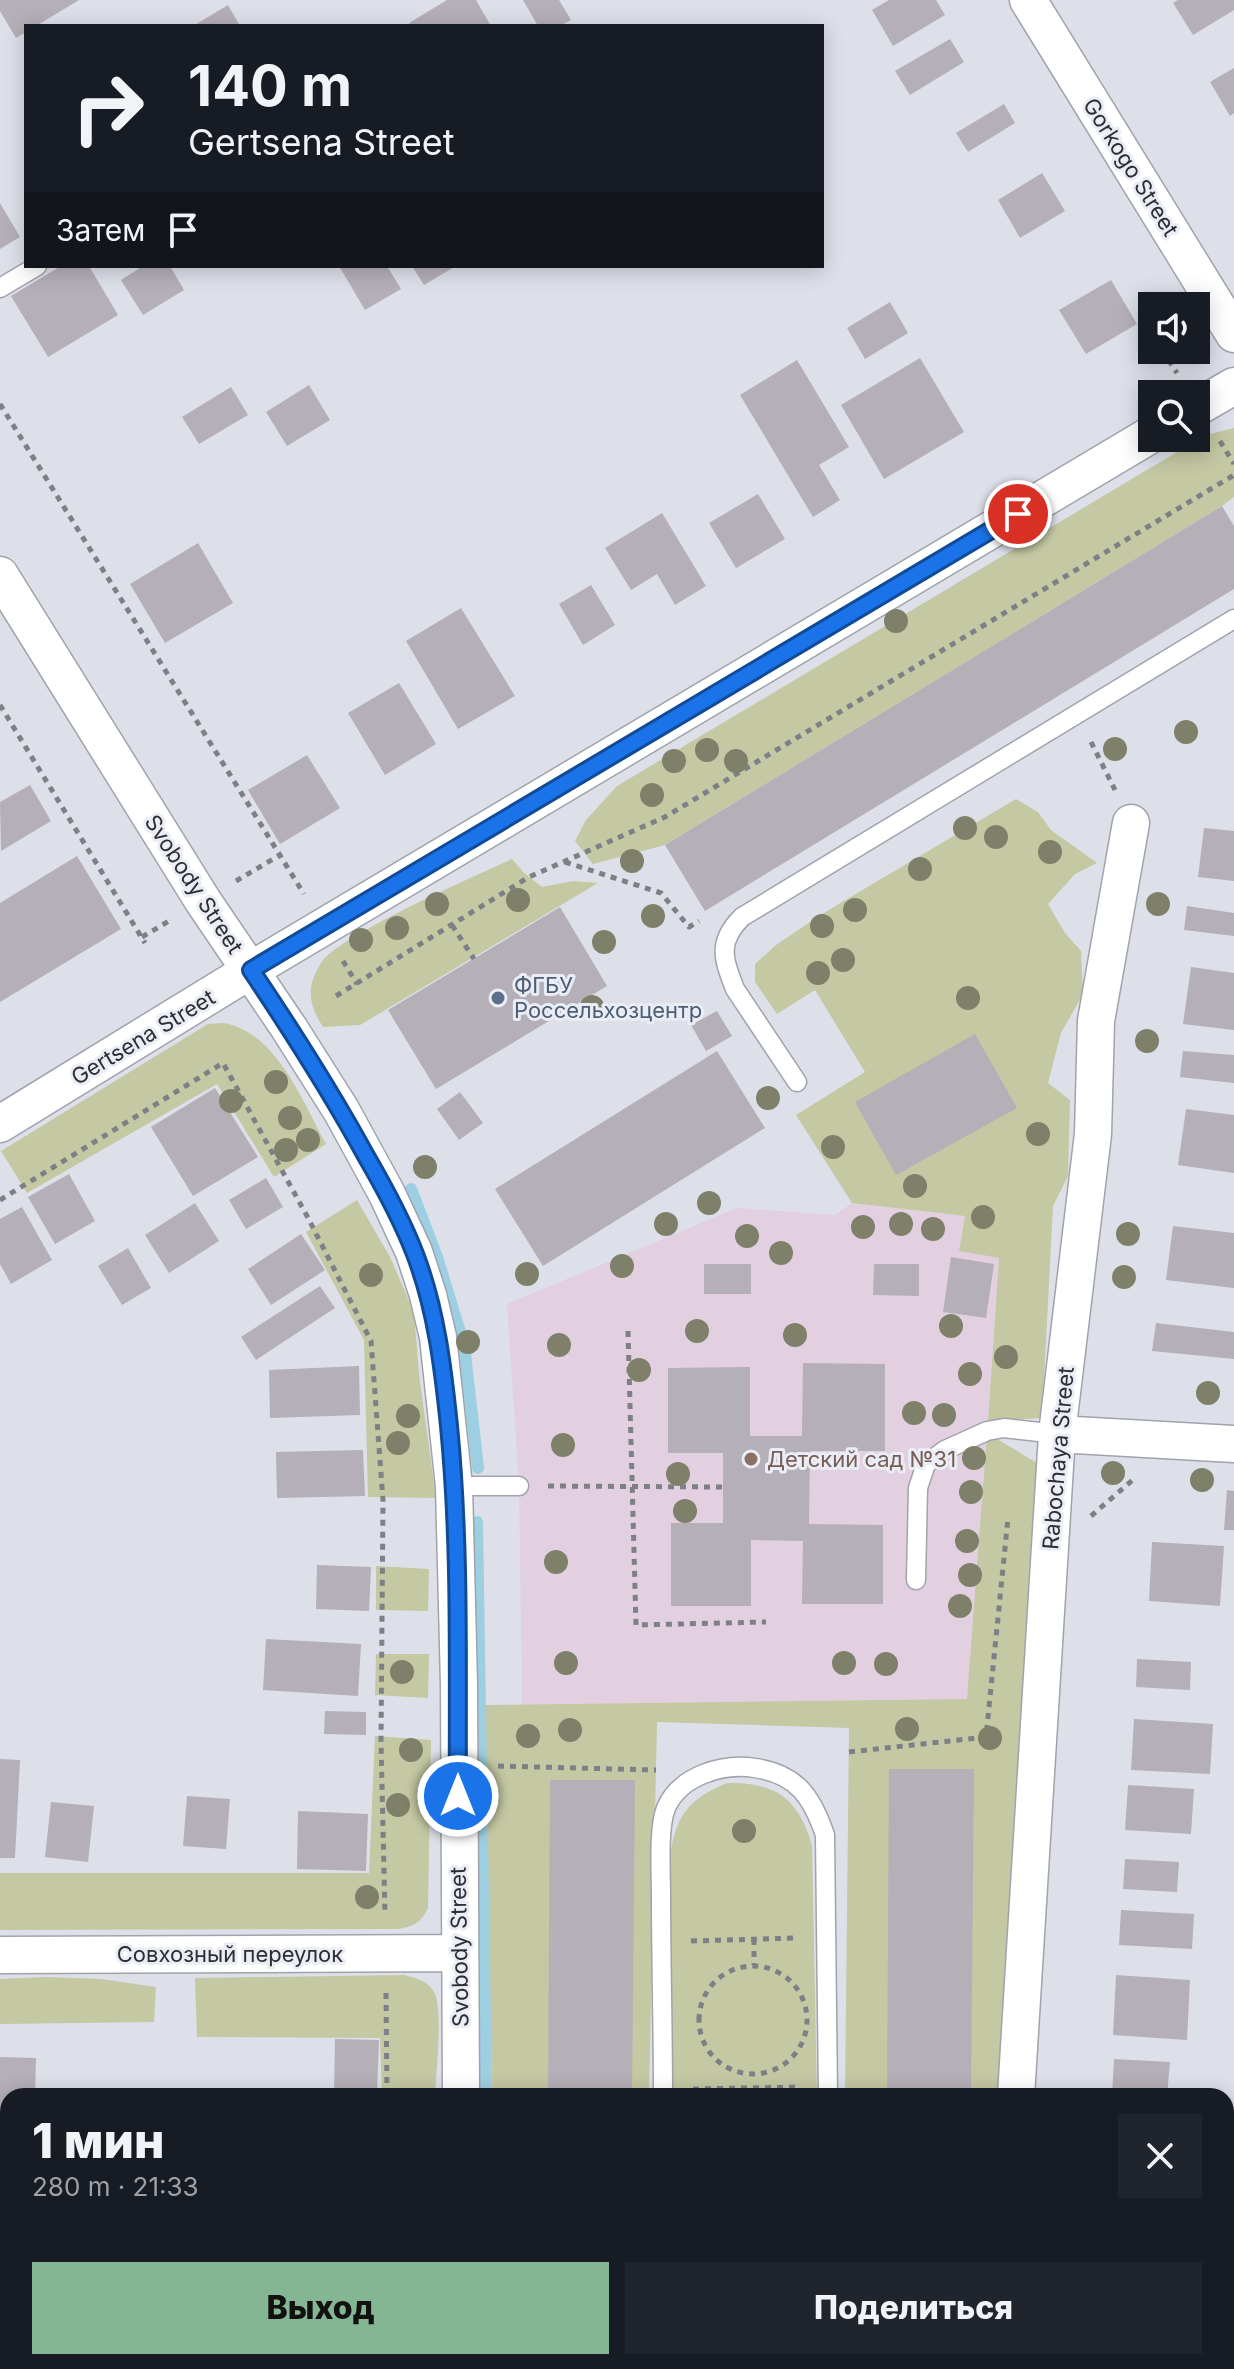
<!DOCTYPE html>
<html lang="ru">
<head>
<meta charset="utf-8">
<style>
  :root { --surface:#171b24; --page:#20242c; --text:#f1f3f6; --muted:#9ea1a6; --accent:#85b693 }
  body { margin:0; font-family:Inter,sans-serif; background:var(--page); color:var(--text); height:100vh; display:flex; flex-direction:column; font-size:30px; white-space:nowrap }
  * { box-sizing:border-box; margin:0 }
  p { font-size:26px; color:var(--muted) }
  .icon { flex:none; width:44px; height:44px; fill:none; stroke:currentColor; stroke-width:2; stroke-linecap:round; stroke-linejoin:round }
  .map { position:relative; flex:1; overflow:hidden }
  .drawer { position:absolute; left:0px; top:2088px; width:1234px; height:282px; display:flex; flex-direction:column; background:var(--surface); border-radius:24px 24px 0 0; box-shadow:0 4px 20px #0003 }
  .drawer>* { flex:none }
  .hud { position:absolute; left:24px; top:24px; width:800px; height:244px; border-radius:0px; box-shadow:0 4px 20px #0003; background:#171b24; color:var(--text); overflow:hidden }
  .controls { position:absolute; left:1138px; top:292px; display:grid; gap:16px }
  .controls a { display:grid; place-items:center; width:72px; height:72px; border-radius:0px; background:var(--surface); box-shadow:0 4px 20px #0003; font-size:40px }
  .pin { position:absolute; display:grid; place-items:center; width:68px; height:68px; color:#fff; margin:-34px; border:4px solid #fff; border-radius:50%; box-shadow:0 2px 8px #0007 }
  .me { position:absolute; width:88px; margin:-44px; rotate:0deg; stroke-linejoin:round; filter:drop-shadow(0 0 6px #0008) }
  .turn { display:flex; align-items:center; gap:28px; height:168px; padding:0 32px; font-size:36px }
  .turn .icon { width:104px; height:104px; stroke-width:2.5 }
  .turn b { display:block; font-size:56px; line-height:68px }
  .then { display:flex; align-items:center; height:76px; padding:0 32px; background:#0003; gap:16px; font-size:30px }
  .round { display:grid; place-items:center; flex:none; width:84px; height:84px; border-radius:0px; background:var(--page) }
  .summary { display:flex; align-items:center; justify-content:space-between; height:136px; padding:0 32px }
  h1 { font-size:48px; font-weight:800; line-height:60px }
  .button { display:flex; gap:16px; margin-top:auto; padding:16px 32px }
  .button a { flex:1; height:92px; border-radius:0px; background:var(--accent); color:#111; font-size:32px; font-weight:800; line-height:92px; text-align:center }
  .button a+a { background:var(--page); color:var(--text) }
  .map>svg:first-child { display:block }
  .education { fill:#e2d0e1 }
  .green { fill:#c4c8a3 }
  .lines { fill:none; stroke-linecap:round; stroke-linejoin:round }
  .stream { stroke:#9dcfe2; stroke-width:12 }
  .building { fill:#b5afb7 }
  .service-casing { stroke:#a0a3ab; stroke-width:21 }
  .minor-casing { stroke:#a0a3ab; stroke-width:39 }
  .path { stroke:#7e8086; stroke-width:5; stroke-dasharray:6 6; stroke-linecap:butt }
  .service { stroke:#fff; stroke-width:18 }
  .minor { stroke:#fff; stroke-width:36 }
  .tree { fill:#7e8069 }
  .route-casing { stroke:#114b97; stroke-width:20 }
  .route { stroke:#1a73e8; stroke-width:14 }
  .service-dot { fill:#5c6f8a; stroke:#eaedf6; stroke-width:3 }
  .education-dot { fill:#8d6e63; stroke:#eaedf6; stroke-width:3 }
  .labels { text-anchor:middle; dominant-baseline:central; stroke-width:6; stroke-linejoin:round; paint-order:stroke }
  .street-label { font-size:22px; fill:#2d2e32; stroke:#eaedf6 }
  .service-label { font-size:22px; fill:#4e5e75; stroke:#eaedf6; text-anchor:start }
  .education-label { font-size:22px; fill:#785e54; stroke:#eaedf6; text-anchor:start }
</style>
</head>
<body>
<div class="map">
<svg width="1234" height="2369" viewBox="0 0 1234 2369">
  <rect width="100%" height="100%" fill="#dde0e9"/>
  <path class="education" d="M 852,1203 L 965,1216 L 959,1251 L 999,1258 L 968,1699 L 522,1705 L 519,1486 L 507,1304 L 737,1208 L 835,1215 Z"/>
  <path class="green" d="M 1234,428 L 1234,497 L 1222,506 L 665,845 L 593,864 L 575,841 L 586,820 L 617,786 L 1177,452 L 1210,434 Z
    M 1016,799 L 1038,812 L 1051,830 L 1097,863 L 1075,874 L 1048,904 L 1065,933 L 1081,951 L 1083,994 L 1061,1033 L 1048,1083 L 1070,1100 L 1068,1176 L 1053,1206 L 1042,1418 L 988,1421 L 999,1258 L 959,1251 L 965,1216 L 852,1203 L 796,1115 L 865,1072 L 815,990 L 777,1014 L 755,982 L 755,964 L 776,945 L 822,914 Z
    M 512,859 L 524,873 L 542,887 L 573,881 L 598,883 L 360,1025 L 323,1027 C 308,1004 306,987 321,963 C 337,936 477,875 512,859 Z
    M 223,1023 C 276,1031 303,1102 326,1144 L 274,1177 L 217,1084 L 27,1193 L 1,1151 L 208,1024 Z
    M 357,1200 L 390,1257 L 414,1312 L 419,1374 L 436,1498 L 368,1497 L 364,1340 L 306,1232 Z
    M 987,1433 L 1037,1463 L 1006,2096 L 845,2096 L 849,1728 L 657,1722 L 649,2096 L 492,2096 L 485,1705 L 967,1699 Z
    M 376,1566 L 429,1569 L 428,1611 L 376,1610 Z
    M 376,1654 L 429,1654 L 428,1698 L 375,1695 Z
    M 375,1736 L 431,1740 L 428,1908 C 421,1923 414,1926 399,1929 L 0,1930 L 0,1873 L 369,1873 Z
    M 727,1783 C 775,1782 798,1798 812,1845 L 817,2096 L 671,2096 L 671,1851 C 677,1813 691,1798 727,1783 Z
    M 404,1975 C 416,1978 429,1981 435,1994 C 443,2013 436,2073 435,2096 L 382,2096 L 380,2038 L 197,2037 L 195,1978 Z
    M 46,1977 L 101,1979 L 156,1987 L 154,2022 L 0,2024 L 0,1979 Z
    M 490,2362 L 675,2362 L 675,2369 L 490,2369 Z
    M 800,2362 L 979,2362 L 979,2369 L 798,2369 Z"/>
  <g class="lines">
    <path class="stream" d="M 411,1189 L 437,1257 L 464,1345 L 478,1468
      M 477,1522 L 486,2096
      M 485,2362 L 485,2369"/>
  </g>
  <path class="building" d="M 0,0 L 79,0 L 36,26 L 26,26 L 26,32 L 16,38 L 0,11 Z
    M 447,0 L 476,0 L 491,26 L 411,26 L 409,23 Z
    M 523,0 L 559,0 L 571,20 L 560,26 L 538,26 Z
    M 889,0 L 936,0 L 945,15 L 893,46 L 872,10 Z
    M 1178,0 L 1234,0 L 1234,10 L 1193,35 L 1173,3 Z
    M 228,5 L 240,26 L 193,26 Z
    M 950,39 L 964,62 L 910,95 L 895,71 Z
    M 1234,68 L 1234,113 L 1230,116 L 1210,82 Z
    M 1004,104 L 1015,123 L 968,152 L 956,133 Z
    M 1042,173 L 1065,211 L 1020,238 L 998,200 Z
    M 0,203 L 20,237 L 0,249 Z
    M 61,266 L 89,266 L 118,315 L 48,357 L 11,296 Z
    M 143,266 L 170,266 L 184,290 L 143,315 L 121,280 Z
    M 339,266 L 387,266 L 401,289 L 365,310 Z
    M 412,266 L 456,266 L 424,285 Z
    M 1111,280 L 1137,324 L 1086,354 L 1059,310 Z
    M 890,302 L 908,333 L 865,359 L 847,328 Z
    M 920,358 L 964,432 L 884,479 L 841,405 Z
    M 797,360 L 849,447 L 819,465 L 840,500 L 813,517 L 740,395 Z
    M 309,385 L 330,420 L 287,446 L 266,412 Z
    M 231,387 L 248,415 L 199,444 L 182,417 Z
    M 758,494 L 785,539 L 736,568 L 709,523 Z
    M 1222,506 L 1234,526 L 1234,589 L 705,911 L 665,845 Z
    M 662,513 L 706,586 L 675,605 L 657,574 L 631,590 L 605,548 Z
    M 198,543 L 233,603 L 165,643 L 130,584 Z
    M 591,585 L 615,625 L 583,645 L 559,604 Z
    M 461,608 L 515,696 L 458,729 L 406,641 Z
    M 399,683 L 436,744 L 385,775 L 348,713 Z
    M 307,755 L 340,808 L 280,844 L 248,790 Z
    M 30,785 L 51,821 L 1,851 L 0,802 Z
    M 1204,828 L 1234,831 L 1234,881 L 1198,877 Z
    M 77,856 L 121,929 L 0,1002 L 0,903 Z
    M 1187,906 L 1234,913 L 1234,936 L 1184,930 Z
    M 560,907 L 607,986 L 436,1089 L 388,1010 Z
    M 1191,967 L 1234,973 L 1234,1030 L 1183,1024 Z
    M 717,1011 L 732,1036 L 706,1051 L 691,1025 Z
    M 975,1034 L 1017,1108 L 896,1175 L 855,1102 Z
    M 717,1051 L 765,1128 L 543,1266 L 495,1189 Z
    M 1183,1051 L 1234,1055 L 1234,1083 L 1180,1077 Z
    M 215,1088 L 258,1157 L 193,1196 L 151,1127 Z
    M 460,1092 L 483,1123 L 459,1140 L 437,1109 Z
    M 1186,1109 L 1234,1115 L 1234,1173 L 1178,1165 Z
    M 69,1174 L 95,1221 L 55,1244 L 28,1197 Z
    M 266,1178 L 283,1207 L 246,1229 L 229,1200 Z
    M 195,1203 L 219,1241 L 169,1273 L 145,1235 Z
    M 22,1207 L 52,1260 L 11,1284 L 0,1264 L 0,1219 Z
    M 1173,1226 L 1234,1233 L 1234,1288 L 1166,1280 Z
    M 301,1234 L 325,1270 L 271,1305 L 248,1269 Z
    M 128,1248 L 151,1288 L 122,1305 L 98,1266 Z
    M 951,1257 L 994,1264 L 986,1318 L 943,1312 Z
    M 704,1264 L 751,1264 L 751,1294 L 704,1294 Z
    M 874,1264 L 919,1264 L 919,1296 L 873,1295 Z
    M 320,1286 L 335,1308 L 256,1360 L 241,1337 Z
    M 1156,1323 L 1234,1332 L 1234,1359 L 1152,1351 Z
    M 803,1363 L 885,1364 L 885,1451 L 810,1451 L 809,1524 L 883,1525 L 883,1604 L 802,1604 L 803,1541 L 751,1540 L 751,1606 L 671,1606 L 671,1523 L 723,1523 L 723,1453 L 668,1453 L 668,1368 L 750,1367 L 750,1436 L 802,1436 Z
    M 359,1366 L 360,1415 L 270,1418 L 269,1370 Z
    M 363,1450 L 365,1496 L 277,1498 L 276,1452 Z
    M 1227,1490 L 1234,1491 L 1234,1530 L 1224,1530 Z
    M 1152,1542 L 1224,1546 L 1220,1606 L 1149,1601 Z
    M 317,1565 L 371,1567 L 369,1611 L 316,1609 Z
    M 266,1639 L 361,1644 L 358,1696 L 263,1690 Z
    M 1137,1659 L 1191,1662 L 1190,1690 L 1136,1687 Z
    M 325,1711 L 366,1712 L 366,1735 L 324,1734 Z
    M 1134,1719 L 1213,1724 L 1210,1774 L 1131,1770 Z
    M 0,1759 L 20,1760 L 15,1858 L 0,1858 Z
    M 889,1769 L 974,1769 L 971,2096 L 887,2096 Z
    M 550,1780 L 635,1780 L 632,2096 L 548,2096 Z
    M 1128,1785 L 1194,1789 L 1191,1834 L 1125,1830 Z
    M 187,1796 L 230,1799 L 226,1849 L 183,1846 Z
    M 51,1802 L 94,1806 L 88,1862 L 45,1857 Z
    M 298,1811 L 368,1814 L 366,1871 L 297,1869 Z
    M 1125,1859 L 1179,1862 L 1177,1892 L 1123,1889 Z
    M 1121,1910 L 1194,1914 L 1192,1949 L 1119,1945 Z
    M 1116,1975 L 1190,1980 L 1187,2040 L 1113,2035 Z
    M 335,2039 L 379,2040 L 377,2096 L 334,2096 Z
    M 0,2057 L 36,2058 L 35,2096 L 8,2096 L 8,2120 L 0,2120 Z
    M 1114,2059 L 1170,2062 L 1167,2096 L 1112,2096 Z"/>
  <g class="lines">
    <g class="service-casing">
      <path id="service" d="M 0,288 L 37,266
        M 797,1082 L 735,989 C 723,958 717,942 742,917 L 1234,619
        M 454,1486 L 519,1486
        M 916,1580 L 918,1488 L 926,1464 L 945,1450 L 987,1431 L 1004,1428 L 1057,1434
        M 663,2096 C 663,2029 661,1961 661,1894 C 661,1872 658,1828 666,1808 C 680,1775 724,1763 755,1768 C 797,1774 812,1797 825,1835 L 828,2096
        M 781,2369 L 785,2362"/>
    </g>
    <g class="minor-casing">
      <path id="minor" d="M 1028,0 L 1234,334
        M 1196,408 L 1234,386
        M 0,575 L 203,901 L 289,1028 L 341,1110 L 387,1194 L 414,1252 L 428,1295 L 438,1337 L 454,1486 L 459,1685 L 461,2096
        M 0,1124 L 251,970 L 1152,434
        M 1057,1434 L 1234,1444
        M 0,1955 L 459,1953
        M 1016,2096 L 1057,1434 L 1093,1134 L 1096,1021 L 1131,823
        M 462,2362 L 462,2369
        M 1091,2362 L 1175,2369
        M 998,2369 L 999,2362"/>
    </g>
    <path class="path" d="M 1152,330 L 1152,334
      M 1162,350 L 1177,373
      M 0,404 L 304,894
      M 1220,441 L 1234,464
      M 0,705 L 145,943
      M 1091,742 L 1115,790
      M 565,862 L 661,893 L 689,927 L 699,921
      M 236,881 L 280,855
      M 452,925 L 474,959
      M 142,937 L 169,921
      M 343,961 L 357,984
      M 336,996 L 529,877 L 665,817 L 1234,475
      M 0,1200 L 223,1063 L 307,1216 L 371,1341 L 383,1500 L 381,1741 L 385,1915
      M 628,1331 L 636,1625 L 766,1622
      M 548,1486 L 723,1487
      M 1091,1516 L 1135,1478
      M 849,1752 L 986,1737 L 1008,1518
      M 498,1766 L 656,1770
      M 754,1939 L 754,1965
      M 691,1941 L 797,1938
      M699 2020a54 54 0 1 1 108 0a54 54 0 1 1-108 0Z
      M 386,1993 L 387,2096
      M 693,2089 L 799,2087
      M 558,2362 L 675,2366
      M 388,2369 L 388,2362
      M 837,2369 L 837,2364 L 924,2362"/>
    <use href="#service" class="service"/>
    <use href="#minor" class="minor"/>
  </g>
  <g class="tree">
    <circle cx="896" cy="621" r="12"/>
    <circle cx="1186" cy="732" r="12"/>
    <circle cx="1115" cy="749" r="12"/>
    <circle cx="707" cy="750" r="12"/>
    <circle cx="674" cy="761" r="12"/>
    <circle cx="736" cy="761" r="12"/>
    <circle cx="652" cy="795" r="12"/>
    <circle cx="965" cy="828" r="12"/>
    <circle cx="996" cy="837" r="12"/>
    <circle cx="1050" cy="852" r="12"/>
    <circle cx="632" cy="861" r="12"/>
    <circle cx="920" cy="869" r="12"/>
    <circle cx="518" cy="900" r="12"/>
    <circle cx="437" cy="904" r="12"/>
    <circle cx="1158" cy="904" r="12"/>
    <circle cx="855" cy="910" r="12"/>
    <circle cx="653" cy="916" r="12"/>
    <circle cx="822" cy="926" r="12"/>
    <circle cx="397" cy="928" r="12"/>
    <circle cx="361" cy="940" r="12"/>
    <circle cx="604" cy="942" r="12"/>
    <circle cx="843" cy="960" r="12"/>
    <circle cx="818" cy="973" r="12"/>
    <circle cx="968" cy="998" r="12"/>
    <circle cx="592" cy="1007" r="12"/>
    <circle cx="1147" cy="1041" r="12"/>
    <circle cx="276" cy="1082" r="12"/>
    <circle cx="768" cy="1098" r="12"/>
    <circle cx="231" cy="1101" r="12"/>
    <circle cx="290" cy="1118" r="12"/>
    <circle cx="1038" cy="1134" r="12"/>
    <circle cx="308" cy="1140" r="12"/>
    <circle cx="833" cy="1147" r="12"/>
    <circle cx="286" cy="1150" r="12"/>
    <circle cx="425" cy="1167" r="12"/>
    <circle cx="915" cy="1186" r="12"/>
    <circle cx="709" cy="1203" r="12"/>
    <circle cx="983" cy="1217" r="12"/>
    <circle cx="666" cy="1224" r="12"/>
    <circle cx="901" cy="1224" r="12"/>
    <circle cx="863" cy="1227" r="12"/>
    <circle cx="933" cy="1229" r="12"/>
    <circle cx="1128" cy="1234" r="12"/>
    <circle cx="747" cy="1236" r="12"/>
    <circle cx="781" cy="1253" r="12"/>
    <circle cx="622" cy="1266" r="12"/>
    <circle cx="527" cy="1274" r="12"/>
    <circle cx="371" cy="1275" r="12"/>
    <circle cx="1124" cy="1277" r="12"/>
    <circle cx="951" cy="1326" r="12"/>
    <circle cx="697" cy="1331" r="12"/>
    <circle cx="795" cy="1335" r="12"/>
    <circle cx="468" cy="1342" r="12"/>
    <circle cx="559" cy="1345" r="12"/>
    <circle cx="1006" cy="1357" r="12"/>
    <circle cx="639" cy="1370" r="12"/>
    <circle cx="970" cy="1374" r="12"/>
    <circle cx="1208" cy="1393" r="12"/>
    <circle cx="914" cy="1413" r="12"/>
    <circle cx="944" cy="1415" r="12"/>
    <circle cx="408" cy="1416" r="12"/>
    <circle cx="398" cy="1443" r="12"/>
    <circle cx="563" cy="1445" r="12"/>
    <circle cx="974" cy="1458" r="12"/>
    <circle cx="1113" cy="1473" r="12"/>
    <circle cx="678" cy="1474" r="12"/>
    <circle cx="1202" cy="1480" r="12"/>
    <circle cx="971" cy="1492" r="12"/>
    <circle cx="685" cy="1511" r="12"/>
    <circle cx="967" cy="1541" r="12"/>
    <circle cx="556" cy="1562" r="12"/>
    <circle cx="970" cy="1575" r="12"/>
    <circle cx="960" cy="1606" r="12"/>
    <circle cx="566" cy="1663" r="12"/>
    <circle cx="844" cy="1663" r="12"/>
    <circle cx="886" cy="1664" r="12"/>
    <circle cx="402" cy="1672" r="12"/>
    <circle cx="907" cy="1729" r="12"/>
    <circle cx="570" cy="1730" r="12"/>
    <circle cx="528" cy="1736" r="12"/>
    <circle cx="990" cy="1738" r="12"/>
    <circle cx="411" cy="1750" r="12"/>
    <circle cx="398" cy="1805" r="12"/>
    <circle cx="744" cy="1831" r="12"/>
    <circle cx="367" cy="1897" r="12"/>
  </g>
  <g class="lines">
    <g class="route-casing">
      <path id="route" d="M 458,1796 C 457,1672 461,1549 449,1426 C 443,1367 436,1309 415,1254 C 402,1220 384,1187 366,1156 C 331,1092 292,1031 251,970 L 1018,514"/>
    </g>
    <use href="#route" class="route"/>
  </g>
  <circle class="service-dot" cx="498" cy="998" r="8"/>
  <circle class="education-dot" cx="751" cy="1459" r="8"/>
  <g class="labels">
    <g class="street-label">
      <text transform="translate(1131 167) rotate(58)">Gorkogo Street</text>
      <text transform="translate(194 884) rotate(57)">Svobody Street</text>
      <text transform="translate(143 1037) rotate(-31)">Gertsena Street</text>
      <text transform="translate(1058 1458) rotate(-85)">Rabochaya Street</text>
      <text transform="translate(459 1947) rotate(-91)">Svobody Street</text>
      <text x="230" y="1954">Совхозный переулок</text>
    </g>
    <g class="service-label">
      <text x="514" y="985">ФГБУ<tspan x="514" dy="25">Россельхозцентр</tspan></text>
    </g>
    <g class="education-label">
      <text x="767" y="1459">Детский сад №31</text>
    </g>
  </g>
</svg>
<div class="controls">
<a><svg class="icon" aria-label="sound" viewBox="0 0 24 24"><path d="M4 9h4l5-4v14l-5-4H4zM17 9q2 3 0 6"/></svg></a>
<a><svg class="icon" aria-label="search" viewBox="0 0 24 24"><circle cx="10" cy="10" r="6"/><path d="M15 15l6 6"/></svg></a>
</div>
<div class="pin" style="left:1018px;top:514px;background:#d93025"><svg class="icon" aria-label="arrive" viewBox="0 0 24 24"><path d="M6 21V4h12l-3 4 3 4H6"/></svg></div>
<svg class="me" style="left:458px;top:1796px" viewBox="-20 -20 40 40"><circle r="17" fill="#1a73e8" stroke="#fff" stroke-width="3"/><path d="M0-11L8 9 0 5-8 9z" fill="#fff"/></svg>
<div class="hud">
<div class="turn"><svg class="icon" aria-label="right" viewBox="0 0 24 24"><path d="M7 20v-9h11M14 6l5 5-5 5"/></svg><div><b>140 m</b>Gertsena Street</div></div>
<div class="then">Затем<svg class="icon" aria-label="arrive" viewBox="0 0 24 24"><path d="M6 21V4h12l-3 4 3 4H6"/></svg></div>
</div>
<section class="drawer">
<div class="summary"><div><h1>1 мин</h1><p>280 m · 21:33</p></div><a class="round"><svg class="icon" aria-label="close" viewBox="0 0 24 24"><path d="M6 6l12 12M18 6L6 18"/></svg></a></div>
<div class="button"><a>Выход</a><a>Поделиться</a></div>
</section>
</div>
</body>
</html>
